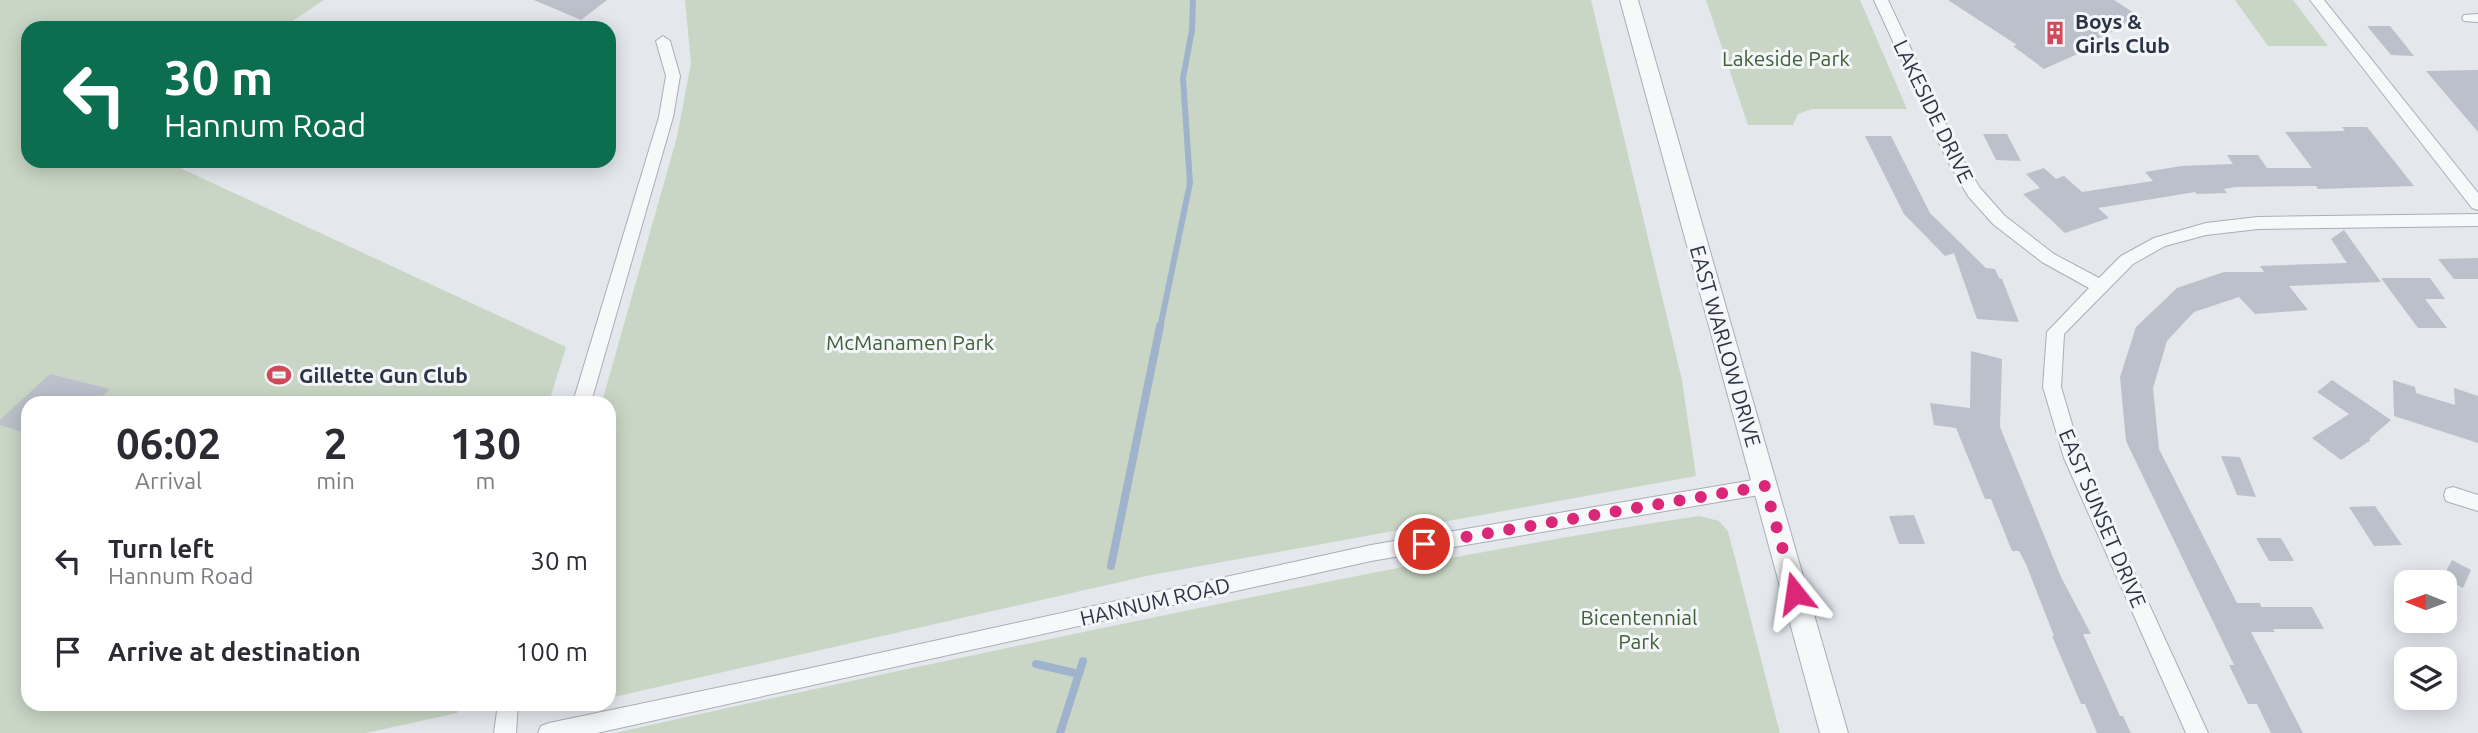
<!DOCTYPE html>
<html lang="en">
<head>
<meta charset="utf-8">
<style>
  :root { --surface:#fff; --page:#f7f7f7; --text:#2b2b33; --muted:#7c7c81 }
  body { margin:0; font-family:Ubuntu,sans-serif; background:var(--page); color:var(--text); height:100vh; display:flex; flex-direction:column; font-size:26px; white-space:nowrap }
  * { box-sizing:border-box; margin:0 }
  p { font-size:23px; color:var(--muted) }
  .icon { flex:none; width:38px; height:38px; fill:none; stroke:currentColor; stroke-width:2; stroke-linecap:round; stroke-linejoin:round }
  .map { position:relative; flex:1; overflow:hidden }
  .sheet { position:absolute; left:21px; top:396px; width:595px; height:315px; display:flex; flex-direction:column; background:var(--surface); border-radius:21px; box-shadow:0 4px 18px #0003 }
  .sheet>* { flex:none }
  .top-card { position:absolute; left:21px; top:21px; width:595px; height:147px; border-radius:21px; box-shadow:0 4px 18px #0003; background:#0b6e4f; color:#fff; overflow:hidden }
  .needle { width:46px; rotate:271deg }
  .fabs { position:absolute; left:2394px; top:570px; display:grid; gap:14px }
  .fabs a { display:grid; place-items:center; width:63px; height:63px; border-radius:14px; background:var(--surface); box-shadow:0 4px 18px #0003; font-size:35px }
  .pin { position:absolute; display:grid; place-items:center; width:60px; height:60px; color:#fff; margin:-30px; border:4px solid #fff; border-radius:50%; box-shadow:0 2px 7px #0007 }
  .me { position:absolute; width:77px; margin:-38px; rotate:345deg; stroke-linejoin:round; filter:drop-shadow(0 0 5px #0008) }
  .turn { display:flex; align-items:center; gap:24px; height:147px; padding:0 28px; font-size:32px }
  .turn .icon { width:91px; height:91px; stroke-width:2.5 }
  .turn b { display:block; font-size:49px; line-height:60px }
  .eta { display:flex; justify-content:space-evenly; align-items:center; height:119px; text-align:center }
  .eta b { font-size:42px; font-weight:700; line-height:49px }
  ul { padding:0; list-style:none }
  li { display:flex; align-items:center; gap:21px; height:91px; padding:0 28px }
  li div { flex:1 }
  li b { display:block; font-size:26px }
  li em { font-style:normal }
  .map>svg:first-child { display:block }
  .green { fill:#c9d6c5 }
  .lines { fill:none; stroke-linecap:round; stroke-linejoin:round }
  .stream-far1 { stroke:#9fb4cc; stroke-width:6 }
  .stream { stroke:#9fb4cc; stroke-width:8 }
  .building { fill:#bbc0ca }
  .minor-casing { stroke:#a9aeb7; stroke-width:2 }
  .tertiary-casing { stroke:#a9aeb7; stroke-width:2 }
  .minor { fill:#f7f8fa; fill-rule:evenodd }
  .tertiary { fill:#f7f8fa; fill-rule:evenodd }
  .route { stroke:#db2777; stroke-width:12; stroke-dasharray:0 21.6 }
  .labels { text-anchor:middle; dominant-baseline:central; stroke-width:6; stroke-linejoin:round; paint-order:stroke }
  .poi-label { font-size:21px; font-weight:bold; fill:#2b3445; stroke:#f4f6f9; text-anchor:start }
  .park-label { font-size:21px; fill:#3f6138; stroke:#f4f6f9 }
  .street-label { font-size:21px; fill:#2b3445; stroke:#f4f6f9 }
</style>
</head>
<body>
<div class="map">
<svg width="2478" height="733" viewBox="0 0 2478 733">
  <rect width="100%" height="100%" fill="#e4e7ec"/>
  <path class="green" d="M 0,0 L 324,0 L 282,28 L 28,28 L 28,161 L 165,161 L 566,347 L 549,402 L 28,402 L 28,704 L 460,704 L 457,713 L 366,733 L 0,733 Z
    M 685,0 L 1591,0 L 1682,380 L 1696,476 L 1151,575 L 609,698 L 609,402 L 602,402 L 677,137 L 691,63 Z
    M 1706,0 L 1860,0 L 1907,109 L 1812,109 L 1798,114 L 1793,125 L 1748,125 Z
    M 2235,0 L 2293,0 L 2328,46 L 2268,46 Z
    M 1699,516 L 1719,521 L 1728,531 L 1780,733 L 615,733 C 801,691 988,652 1175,613 C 1349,577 1523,542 1699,516 Z"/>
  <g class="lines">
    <path class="stream-far1" d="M 1160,328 L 1190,183 L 1183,78 L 1192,30 L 1193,0"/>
    <path class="stream" d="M 1111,566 L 1160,326
      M 1036,664 L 1079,674
      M 1060,733 L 1083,661"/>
  </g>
  <path class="building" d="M 534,0 L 607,0 L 581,20 Z
    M 1948,0 L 2114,0 L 2142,18 L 2079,47 L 2084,51 L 2044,69 L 2013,46 L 2017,45 Z
    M 2367,26 L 2390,26 L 2414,56 L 2391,55 Z
    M 2478,70 L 2478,132 L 2426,71 Z
    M 2342,127 L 2367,127 L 2414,186 L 2318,189 L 2316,186 L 2235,187 L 2224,189 L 2227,193 L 2197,194 L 2195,192 L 2098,208 L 2109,218 L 2065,233 L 2023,194 L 2040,188 L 2026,174 L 2044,168 L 2056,179 L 2064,176 L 2082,192 L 2153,181 L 2145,172 L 2181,166 L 2233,164 L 2227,155 L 2258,155 L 2267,168 L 2312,168 L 2285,132 L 2345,131 Z
    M 1983,134 L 2007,134 L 2021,161 L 1996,160 Z
    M 1865,136 L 1891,136 L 1930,213 L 1986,268 L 1995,269 L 1999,278 L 2002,279 L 2019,322 L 1977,319 L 1954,253 L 1945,256 L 1904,214 Z
    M 2344,230 L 2381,282 L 2289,286 L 2308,310 L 2255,314 L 2239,297 L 2194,312 L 2167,341 L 2153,388 L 2159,449 L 2237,603 L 2260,603 L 2261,607 L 2312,607 L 2324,629 L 2273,629 L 2275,632 L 2251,632 L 2303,733 L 2271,733 L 2257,704 L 2248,704 L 2229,665 L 2234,665 L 2126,441 L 2120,377 L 2136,327 L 2177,288 L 2224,272 L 2264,272 L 2260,266 L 2347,263 L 2331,239 Z
    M 2478,258 L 2478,279 L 2454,279 L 2438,259 Z
    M 2381,278 L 2430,278 L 2445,299 L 2425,299 L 2447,328 L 2418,328 Z
    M 1971,351 L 2002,359 L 2000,427 L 2061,577 L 2091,634 L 2083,634 L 2120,716 L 2123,716 L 2131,733 L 2097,733 L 2085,704 L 2081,704 L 2052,636 L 2054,636 L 2026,564 L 2019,551 L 2012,551 L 1991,499 L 1985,499 L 1956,428 L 1934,425 L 1930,403 L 1970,408 Z
    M 50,374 L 110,389 L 96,402 L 28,402 L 28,434 L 0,425 L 0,420 Z
    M 2332,380 L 2391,420 L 2369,439 L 2371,440 L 2341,460 L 2312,438 L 2349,414 L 2317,392 Z
    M 2393,380 L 2415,387 L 2416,393 L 2455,405 L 2454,388 L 2478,396 L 2478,443 L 2394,416 Z
    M 2221,456 L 2240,457 L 2256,497 L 2237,495 Z
    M 2375,506 L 2402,545 L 2374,546 L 2349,507 Z
    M 1914,515 L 1925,544 L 1899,544 L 1889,516 Z
    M 2256,538 L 2281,538 L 2294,561 L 2269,561 Z
    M 2452,560 L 2471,570 L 2463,588 L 2443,577 Z"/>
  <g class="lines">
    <g class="minor-casing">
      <path id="minor" d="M 1874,0 L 1888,0 L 1963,160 L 1980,188 L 2005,216 L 2054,254 L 2099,278 L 2121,256 L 2154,238 L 2206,223 L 2258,217 L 2478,214 L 2478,226 L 2258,229 L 2206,235 L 2165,246 L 2133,264 L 2064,334 L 2061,387 L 2082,458 L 2208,733 L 2186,733 L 2064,458 L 2043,387 L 2047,332 L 2089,288 L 2042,262 L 1993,224 L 1968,196 L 1947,160 Z
        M 2310,0 L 2324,0 L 2478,193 L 2478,210 L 2472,208 Z
        M 2478,14 L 2478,22 L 2464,21 L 2462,18 L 2464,15 Z
        M 663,36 L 670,41 L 680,76 L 673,117 L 591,402 L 573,402 L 659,117 L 666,76 L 656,41 Z
        M 1765,478 L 1772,480 L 1774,486 L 1772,492 L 1765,494 L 1371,561 L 597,733 L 538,733 L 541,726 L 549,723 L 802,670 L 1371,545 Z
        M 2453,487 L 2478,495 L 2478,511 L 2446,501 L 2444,495 L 2446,489 Z
        M 498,704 L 518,704 L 516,733 L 494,733 Z"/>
    </g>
    <g class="tertiary-casing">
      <path id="tertiary" d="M 1620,0 L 1638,0 L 1848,733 L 1820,733 Z"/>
    </g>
    <use href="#minor" class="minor"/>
    <use href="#tertiary" class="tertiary"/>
  </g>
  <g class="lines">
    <path class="route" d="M 1424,544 L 1765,486 L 1795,593"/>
  </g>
  <defs>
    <g id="building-bare" transform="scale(1.89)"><path d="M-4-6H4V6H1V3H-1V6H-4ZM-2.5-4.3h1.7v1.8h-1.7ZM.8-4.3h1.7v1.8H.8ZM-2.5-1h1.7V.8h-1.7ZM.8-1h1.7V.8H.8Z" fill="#d1495b" stroke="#f4f6f9" stroke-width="2.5" paint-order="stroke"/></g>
    <g id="stadium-bare" transform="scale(1.89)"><path d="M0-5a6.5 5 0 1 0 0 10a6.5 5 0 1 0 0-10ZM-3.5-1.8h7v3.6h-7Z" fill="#d1495b" stroke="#f4f6f9" stroke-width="2.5" paint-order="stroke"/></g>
  </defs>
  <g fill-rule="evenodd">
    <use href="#building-bare" x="2055" y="33"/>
    <use href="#stadium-bare" x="279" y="375"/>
  </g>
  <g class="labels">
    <g class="poi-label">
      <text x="2075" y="21">Boys &amp;<tspan x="2075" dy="24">Girls Club</tspan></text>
      <text x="299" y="375">Gillette Gun Club</text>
    </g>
    <g class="park-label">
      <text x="1786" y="58">Lakeside Park</text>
      <text x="910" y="342">McManamen Park</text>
      <text x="1639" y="617">Bicentennial<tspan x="1639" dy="24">Park</tspan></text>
    </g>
    <g class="street-label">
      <text transform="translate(1934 111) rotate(64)">LAKESIDE DRIVE</text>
      <text transform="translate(1726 346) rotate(74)">EAST WARLOW DRIVE</text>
      <text transform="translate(2103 518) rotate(67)">EAST SUNSET DRIVE</text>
      <text transform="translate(1155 601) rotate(-13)">HANNUM ROAD</text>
    </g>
  </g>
</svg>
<div class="fabs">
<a><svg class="needle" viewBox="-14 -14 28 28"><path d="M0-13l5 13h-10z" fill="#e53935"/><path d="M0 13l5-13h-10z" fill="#7c7c81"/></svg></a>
<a><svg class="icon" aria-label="layers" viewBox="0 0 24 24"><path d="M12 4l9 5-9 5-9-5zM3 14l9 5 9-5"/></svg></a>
</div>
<div class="pin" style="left:1424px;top:544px;background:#d93025"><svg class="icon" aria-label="arrive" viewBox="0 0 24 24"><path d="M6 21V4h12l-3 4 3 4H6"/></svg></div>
<svg class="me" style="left:1795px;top:593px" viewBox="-20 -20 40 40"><path d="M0-17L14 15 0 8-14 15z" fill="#db2777" stroke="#fff" stroke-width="4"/></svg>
<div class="top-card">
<div class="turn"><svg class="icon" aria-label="left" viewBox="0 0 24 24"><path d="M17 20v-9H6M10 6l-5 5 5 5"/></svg><div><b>30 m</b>Hannum Road</div></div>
</div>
<section class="sheet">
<div class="eta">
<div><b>06:02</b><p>Arrival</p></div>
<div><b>2</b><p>min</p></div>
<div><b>130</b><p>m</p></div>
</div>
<ul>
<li><svg class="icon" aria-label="left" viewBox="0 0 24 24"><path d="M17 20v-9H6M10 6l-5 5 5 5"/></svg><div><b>Turn left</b><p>Hannum Road</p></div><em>30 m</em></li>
<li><svg class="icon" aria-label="arrive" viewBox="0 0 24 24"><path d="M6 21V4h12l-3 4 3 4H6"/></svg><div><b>Arrive at destination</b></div><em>100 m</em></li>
</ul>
</section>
</div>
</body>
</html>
